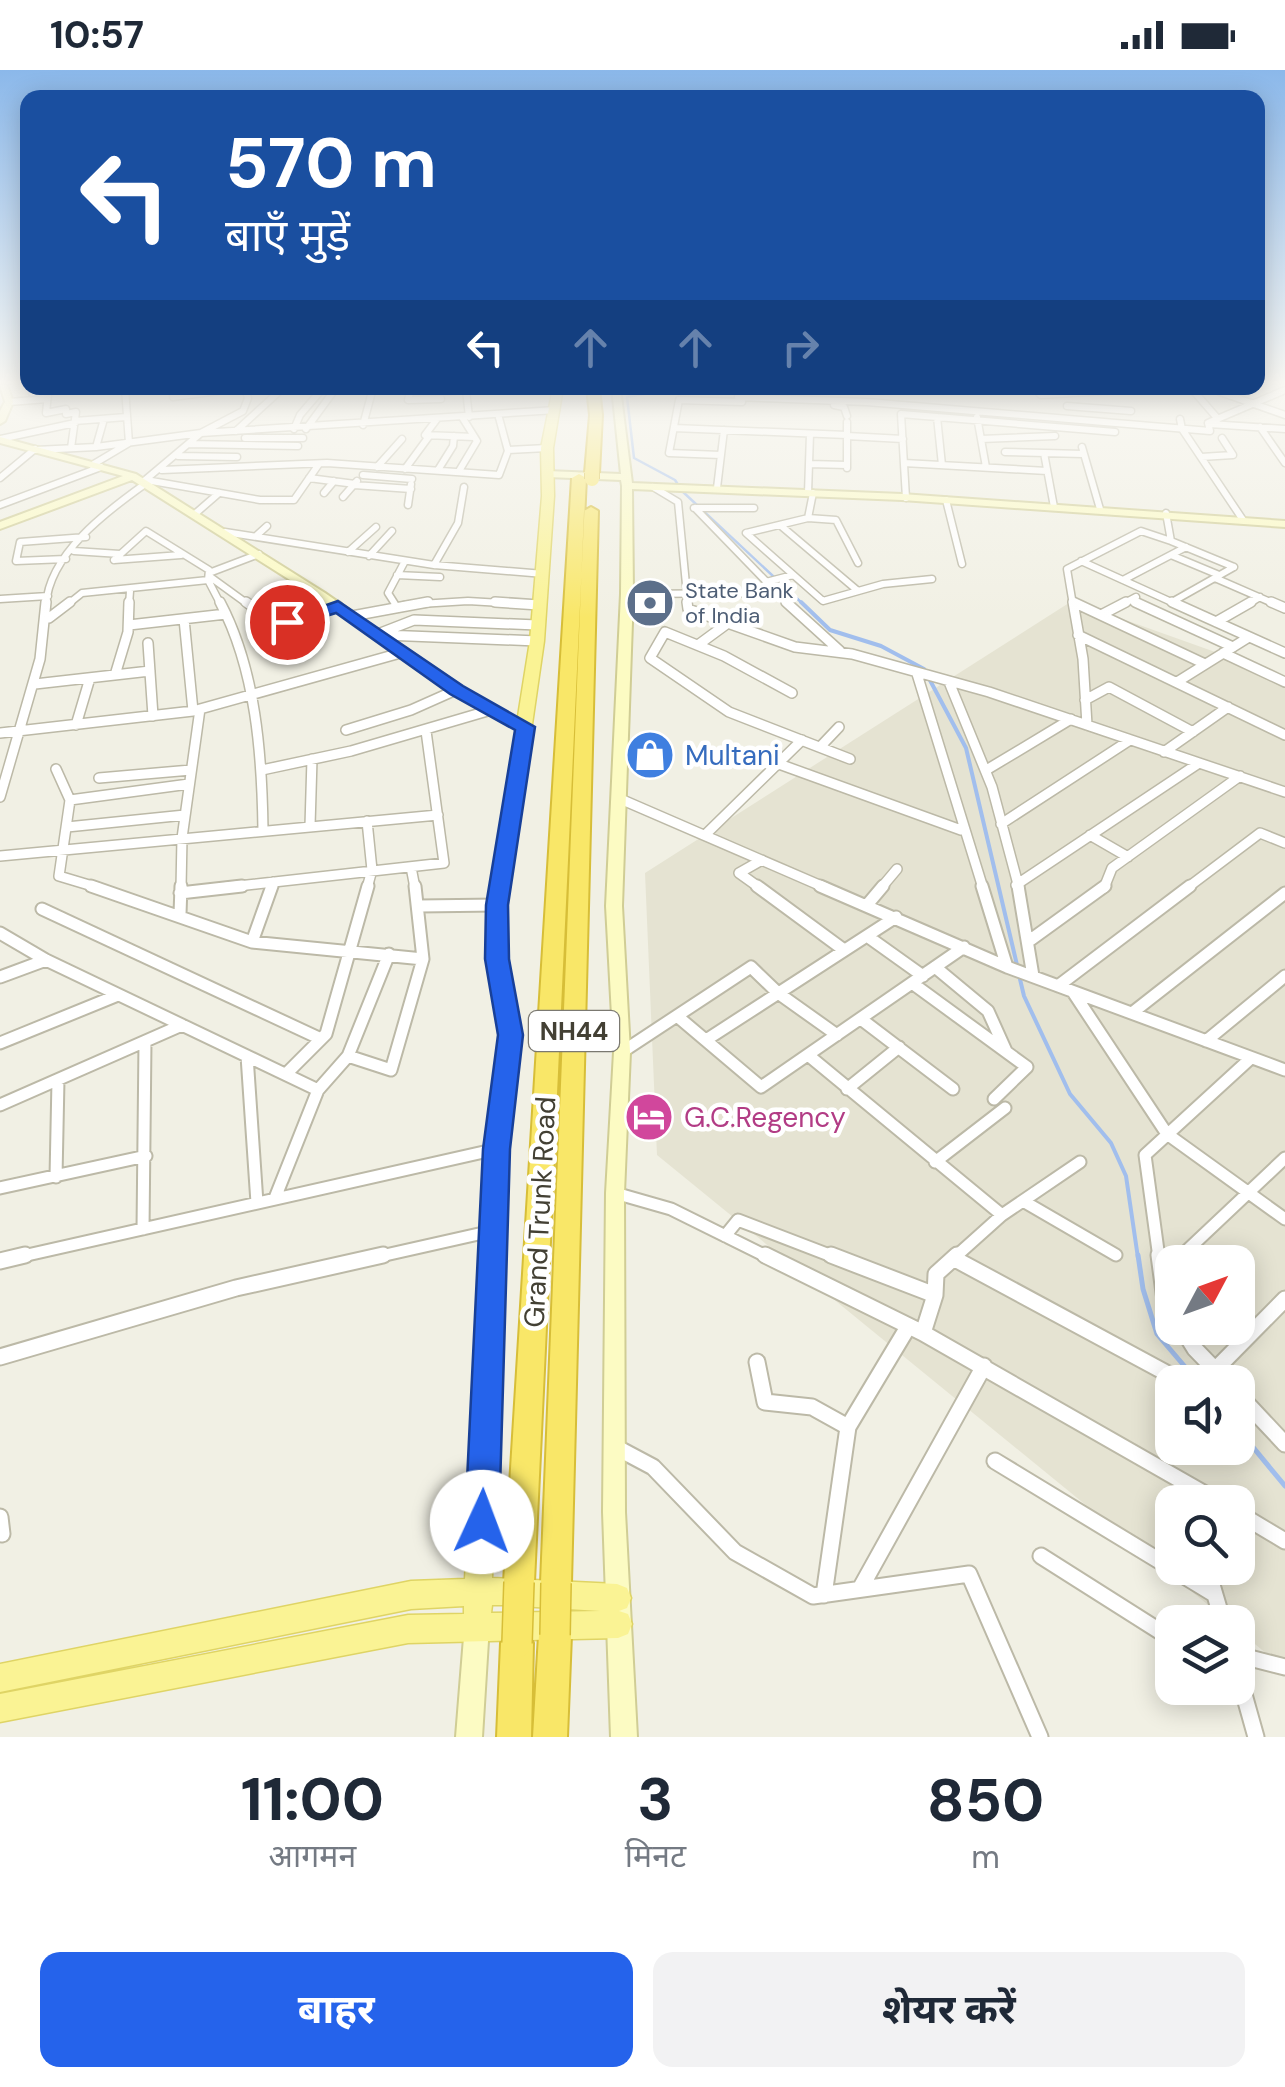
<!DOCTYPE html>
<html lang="hi">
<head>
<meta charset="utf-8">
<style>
  :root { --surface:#fff; --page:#f2f2f3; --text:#1f2937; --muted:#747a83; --accent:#2563eb }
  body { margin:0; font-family:"DM Sans","Noto Sans Devanagari",sans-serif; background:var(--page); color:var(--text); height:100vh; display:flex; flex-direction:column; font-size:38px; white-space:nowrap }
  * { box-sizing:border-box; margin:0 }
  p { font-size:32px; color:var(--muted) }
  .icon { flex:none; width:55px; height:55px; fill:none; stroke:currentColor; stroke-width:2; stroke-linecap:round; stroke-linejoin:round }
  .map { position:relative; height:1667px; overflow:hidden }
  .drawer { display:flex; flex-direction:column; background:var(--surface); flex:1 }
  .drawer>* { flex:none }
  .guide { position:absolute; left:20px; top:20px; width:1245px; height:305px; border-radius:20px; box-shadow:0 5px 25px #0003; background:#1a4fa0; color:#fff; overflow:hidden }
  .needle { width:65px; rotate:49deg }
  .tools { position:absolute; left:1155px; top:1175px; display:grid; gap:20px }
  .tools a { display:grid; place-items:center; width:100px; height:100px; border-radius:20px; background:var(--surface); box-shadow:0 5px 25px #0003; font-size:50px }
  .pin { position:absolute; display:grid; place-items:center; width:85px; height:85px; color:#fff; margin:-42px; border:5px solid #fff; border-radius:50%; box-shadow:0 2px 10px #0007 }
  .me { position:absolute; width:110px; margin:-55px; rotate:2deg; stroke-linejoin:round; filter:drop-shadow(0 0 8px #0008) }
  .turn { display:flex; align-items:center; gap:35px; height:210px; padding:0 40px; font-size:45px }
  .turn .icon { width:130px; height:130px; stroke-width:2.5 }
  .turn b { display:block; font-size:70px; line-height:85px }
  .lanes { display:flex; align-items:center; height:95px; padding:0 40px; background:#0003; justify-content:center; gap:50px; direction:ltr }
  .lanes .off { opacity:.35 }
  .eta { display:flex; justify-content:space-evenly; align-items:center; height:170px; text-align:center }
  .eta b { font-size:60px; font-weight:700; line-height:70px }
  .button { display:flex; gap:20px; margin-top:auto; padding:20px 40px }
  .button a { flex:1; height:115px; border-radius:20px; background:var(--accent); color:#fff; font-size:40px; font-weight:700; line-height:115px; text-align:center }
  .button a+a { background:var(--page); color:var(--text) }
  .status { display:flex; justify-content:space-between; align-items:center; height:70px; padding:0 50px; background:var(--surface); direction:ltr }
  .status svg { height:28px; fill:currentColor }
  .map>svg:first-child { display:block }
  .residential { fill:#e5e3d2; fill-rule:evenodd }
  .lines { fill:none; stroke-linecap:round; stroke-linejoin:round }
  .stream-far2 { stroke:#a1beed; stroke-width:2.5 }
  .stream-far1 { stroke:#a1beed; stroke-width:4 }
  .stream { stroke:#a1beed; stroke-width:5 }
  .street-far3-casing { stroke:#bcb9a7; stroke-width:9 }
  .street-far2-casing { stroke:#bcb9a7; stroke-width:12 }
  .street-far1-casing { stroke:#bcb9a7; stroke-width:15 }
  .street-casing { stroke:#bcb9a7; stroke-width:19 }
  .secondary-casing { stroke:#d0cd95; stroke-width:4 }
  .primary-casing { stroke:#dfd465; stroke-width:3 }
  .highway-casing { stroke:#d7be38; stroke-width:4 }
  .street-far3 { stroke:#fff; stroke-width:6 }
  .street-far2 { stroke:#fff; stroke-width:9 }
  .street-far1 { stroke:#fff; stroke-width:11 }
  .street { stroke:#fff; stroke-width:15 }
  .secondary { fill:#fcfbc3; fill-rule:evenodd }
  .primary { fill:#faf394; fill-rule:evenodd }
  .highway { fill:#f9e768; fill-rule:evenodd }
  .highway-bridge-far1-casing { stroke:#d7be38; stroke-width:16; stroke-linecap:butt }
  .highway-bridge-casing { stroke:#d7be38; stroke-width:32; stroke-linecap:butt }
  .highway-bridge-far1 { stroke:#f9e768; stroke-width:14 }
  .highway-bridge { stroke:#f9e768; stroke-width:29 }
  .route { fill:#2563eb; stroke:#184099; stroke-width:2.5 }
  .labels { text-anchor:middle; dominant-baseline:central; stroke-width:9; stroke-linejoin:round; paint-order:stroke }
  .far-service-label { font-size:22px; fill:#4e5e75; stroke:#fff; text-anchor:start }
  .shield { fill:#fff; stroke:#7b7971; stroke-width:2.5 }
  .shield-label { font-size:25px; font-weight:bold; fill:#434034 }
  .shop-label { font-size:28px; fill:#366cbe; stroke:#fff; text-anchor:start }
  .hotel-label { font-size:28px; fill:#b23c85; stroke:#fff; text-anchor:start }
  .street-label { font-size:28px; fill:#434034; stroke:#fff }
</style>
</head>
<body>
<div class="status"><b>10:57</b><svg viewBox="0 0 49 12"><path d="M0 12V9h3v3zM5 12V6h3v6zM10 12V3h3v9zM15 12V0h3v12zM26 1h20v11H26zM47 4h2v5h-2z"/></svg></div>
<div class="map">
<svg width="1285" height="1667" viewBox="0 0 1285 1667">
  <rect width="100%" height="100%" fill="#f1f0e4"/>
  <path class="residential" d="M 1072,531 L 1285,607 L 1285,1599 L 1238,1560 L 1238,1552 L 1229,1552 L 657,1085 L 645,803 ZM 1172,1192 L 1238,1192 L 1238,1258 L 1172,1258 ZM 1172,1312 L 1238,1312 L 1238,1378 L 1172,1378 ZM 1172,1432 L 1238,1432 L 1238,1498 L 1172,1498 Z"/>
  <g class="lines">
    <path class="stream-far2" d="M 678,318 L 627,327 L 634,388 L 675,410 L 682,421 L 804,535"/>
    <path class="stream-far1" d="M 801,532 L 830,560 L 881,576 L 924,599 L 966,678 L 1017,895
      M 1019,905 L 1024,926 L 1070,1024 L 1111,1073 L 1126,1106 L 1138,1188"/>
    <path class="stream" d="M 1138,1185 L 1143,1219 L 1157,1264 L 1198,1312
      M 1238,1359 L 1285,1416"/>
    <g class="street-far3-casing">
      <path id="street-far3" d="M 31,318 L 32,323 L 48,324 L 46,343 L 66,339 L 66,344 L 76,342 L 71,378
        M 174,318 L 173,327 L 241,318
        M 411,318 L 408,330 L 441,329
        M 1034,318 L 1041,325 L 1121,320
        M 1191,318 L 1218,349
        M 440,322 L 466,320 L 469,347
        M 1220,322 L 1285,345
        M 738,327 L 867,332 L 1210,361 L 1208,353 L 1285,320
        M 9,332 L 47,329
        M 834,335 L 844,337 L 847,346
        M 1067,336 L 1131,341
        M 937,347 L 942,395
        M 977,347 L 986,397
        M 437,349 L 425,365 L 474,367
        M 1180,349 L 1182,359 L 1243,450
        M 75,351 L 126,347
        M 847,352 L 847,398
        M 1210,354 L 1285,359
        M 363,355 L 373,318
        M 1260,357 L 1285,393
        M 674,358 L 847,365
        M 294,359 L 300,345 L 323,318
        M 306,359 L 336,318
        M 236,361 L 283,318
        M 847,366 L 903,369
        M 245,368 L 303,368
        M 0,369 L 75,353
        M 981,369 L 1055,366
        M 189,374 L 298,376
        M 96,377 L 104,349
        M 1082,377 L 1100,439
        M 36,380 L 96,377 L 201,363 L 556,340
        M 508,380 L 547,378
        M 1005,382 L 1083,384
        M 1044,383 L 1054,437
        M 721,385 L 669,383 L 679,330 L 742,332
        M 178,386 L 237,387
        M 1201,387 L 1233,385 L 1222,368
        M 904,393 L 1047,401
        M 809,394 L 847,395
        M 92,395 L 129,373 L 125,318
        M 377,397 L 402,369
        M 405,399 L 430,365
        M 162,400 L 327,393 L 499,405 L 508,381 L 498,344
        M 438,400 L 453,376 L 454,366
        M 459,401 L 477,371 L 462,347
        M 363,405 L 412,409
        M 0,408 L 35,379
        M 309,408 L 355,414
        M 146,410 L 260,430 L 294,430 L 319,394
        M 144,411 L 201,363 L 243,341 L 248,328 L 245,318
        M 354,415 L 411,419
        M 653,417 L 678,432 L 688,535
        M 717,418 L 724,360
        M 324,423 L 334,411
        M 808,423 L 810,364
        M 343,427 L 357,411
        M 906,428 L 901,344 L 1115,362
        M 946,430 L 962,494
        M 0,435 L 101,397
        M 408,435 L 411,414
        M 694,438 L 754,438
        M 695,438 L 789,535
        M 196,443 L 219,423
        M 1166,443 L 1171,471 L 1234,497
        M 808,448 L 836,450 L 858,493
        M 780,455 L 858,521
        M 225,462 L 434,495 L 544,504
        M 746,463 L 823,531 L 883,514 L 932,509
        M 746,463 L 808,448 L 813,423
        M 256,466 L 267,456
        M 74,481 L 120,484
        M 348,482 L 376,457
        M 1171,485 L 1219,505
        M 369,486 L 392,461
        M 66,489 L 16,491 L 20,472 L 86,467
        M 114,490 L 146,461 L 209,500 L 208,510 L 221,535
        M 114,490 L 181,485
        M 1081,491 L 1178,535
        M 434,495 L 458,453 L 464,417
        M 209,503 L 259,484
        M 397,505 L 440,507
        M 209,506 L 249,535
        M 1215,508 L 1277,535
        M 1123,510 L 1186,477
        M 766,512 L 793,505
        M 627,524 L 776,523
        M 0,529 L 48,526
        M 1131,530 L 1141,535
        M 1073,532 L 1078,535
        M 1172,532 L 1234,497
        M 395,534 L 388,523 L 405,491
        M 46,535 C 49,484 107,441 145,414
        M 67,535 L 82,523 L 208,510
        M 129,535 L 130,521
        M 404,535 L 468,531 L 533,535
        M 1073,535 L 1067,499 L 1141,461 L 1171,471
        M 1121,535 L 1136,527
        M 1247,535 L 1260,527"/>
    </g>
    <g class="street-far2-casing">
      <path id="street-far2" d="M 220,532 C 256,600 262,685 263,760
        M 246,532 C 289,563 290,552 338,536
        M 495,532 L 539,535
        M 687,532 L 688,539 L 795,577 L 852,584 L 989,622 L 1285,722
        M 786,532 L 840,581
        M 1073,532 L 1205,594
        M 1073,532 L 1083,589 L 1087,655
        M 1135,532 L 1233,577
        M 1172,532 L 1285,583
        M 1271,532 L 1285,538
        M 1101,545 L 1126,532
        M 352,546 L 428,532
        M 49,548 L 70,532
        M 184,549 L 193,641
        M 1216,552 L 1251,532
        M 129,555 L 226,544
        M 378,564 L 414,550 L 537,555
        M 384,565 L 537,571
        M 1078,565 L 1285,665
        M 148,573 L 153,646
        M 698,575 L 728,553
        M 1223,583 L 1285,612
        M 917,604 L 983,818
        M 115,605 L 128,562 L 129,532
        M 949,612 L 992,717 L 1019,818
        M 1177,612 L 1249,567
        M 35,614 L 150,601
        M 792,623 L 724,586 L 665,562 L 650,588 L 729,642 L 850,689
        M 1085,630 L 1109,617 L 1193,662
        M 76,655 L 90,608
        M 346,660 L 411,640 L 456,620
        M 0,663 L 193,641 L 404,582
        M 820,677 L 839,657
        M 1164,682 L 1228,637
        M 779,694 L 961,760
        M 56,699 L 70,730 L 59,806 L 99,818
        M 988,699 L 1071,649
        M 262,700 L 351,681 L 491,640
        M 99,708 L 191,700
        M 0,727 L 40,589 L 46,532
        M 618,728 L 826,818
        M 70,730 L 189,714
        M 1001,754 L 1130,670
        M 310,756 L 312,689
        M 67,757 L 185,745
        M 705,765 L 802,670
        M 1090,765 L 1128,787
        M 0,786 L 438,745
        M 411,797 L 415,818
        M 1016,815 L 1199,693
        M 181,818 L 182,768 L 200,639
        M 220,818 L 444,793 L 426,661
        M 271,818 L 273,812
        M 367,818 L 372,800 L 367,751
        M 760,818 L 739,803 L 762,790
        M 881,818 L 897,799
        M 1104,818 L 1112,798 L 1240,706
        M 1187,818 L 1260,763 L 1285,773"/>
    </g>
    <g class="street-far1-casing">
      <path id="street-far1" d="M 91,816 L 252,872 L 423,889
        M 757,816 L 844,880
        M 820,816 L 1007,897 L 1285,1000
        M 982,816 L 1007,897
        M 1018,816 L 1033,906
        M 180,823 L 242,816
        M 867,835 L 883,816
        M 419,836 L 497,835
        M 42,839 L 321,969
        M 180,844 L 181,816
        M 0,863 L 46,890 L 318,1020
        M 867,866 L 923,906
        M 1029,871 L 1105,816
        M 252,872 L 272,816
        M 935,897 L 988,941 L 1006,981
        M 0,907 L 46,890
        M 912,913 L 1027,997 L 994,1029
        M 1058,916 L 1190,816
        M 1073,922 L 1167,1064 L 1285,1149
        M 1132,943 L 1285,823
        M 677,946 L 761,1017 L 964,877
        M 861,949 L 953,1019
        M 706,970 L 896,847
        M 1206,971 L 1285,906
        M 0,973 L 118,925
        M 622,982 L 751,897 L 778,923 L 837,965
        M 808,985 L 1002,1145
        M 247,986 L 257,1133
        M 348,986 L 391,1000 L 423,889 L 415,816
        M 286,1004 L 326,964 L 368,816
        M 847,1019 L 899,977
        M 0,1035 L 182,955
        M 935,1092 L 1005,1038
        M 56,1107 L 58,1010
        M 0,1118 L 146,1086
        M 615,1123 L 671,1139 L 770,1188
        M 275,1128 L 318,1020 L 348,986 L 389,884
        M 1023,1131 L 1116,1185
        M 143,1159 L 145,972
        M 725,1166 L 738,1150 L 837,1188
        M 14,1188 L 497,1079
        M 372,1188 L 492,1161
        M 954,1188 L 1002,1145 L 1080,1092
        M 1159,1188 L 1145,1085 L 1251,988
        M 1179,1188 L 1285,1088"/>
    </g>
    <g class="street-casing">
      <path id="street" d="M 765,1185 L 923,1263 L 1219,1432
        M 831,1185 L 935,1225
        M 1159,1185 L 1165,1230 L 1172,1242
        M 955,1189 L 1170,1305
        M 0,1191 L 25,1185
        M 1175,1192 L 1182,1185
        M 1182,1258 L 1195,1279 L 1227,1312
        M 923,1263 L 935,1225 L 936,1204 L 957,1185
        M 0,1287 L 236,1218 L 383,1185
        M 757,1292 L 765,1332 L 812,1337 L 848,1357
        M 1215,1300 L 1285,1229
        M 1238,1324 L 1285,1374
        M 621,1380 L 653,1397 L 735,1482 L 813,1526 L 969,1504 L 1040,1667
        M 995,1391 L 1214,1524
        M 1181,1411 L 1188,1432
        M 1238,1443 L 1285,1471
        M 0,1447 L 2,1464
        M 1041,1486 L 1172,1569
        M 1207,1498 L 1223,1552
        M 860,1519 L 984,1296
        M 824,1525 L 848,1357 L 908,1257
        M 1238,1585 L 1285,1597
        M 1238,1603 L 1256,1667"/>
    </g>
    <g class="secondary-casing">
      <path id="secondary" d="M 0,315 L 7,315 L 13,332 L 5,351 L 0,354 L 0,341 L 5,332 Z
        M 612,318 L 620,318 L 632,413 L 902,424 L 1285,451 L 1285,457 L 902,430 L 632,419 L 633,524 L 622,836 L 630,982 L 624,1123 L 625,1442 L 637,1667 L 611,1667 L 603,1442 L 606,1123 L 614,982 L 606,836 L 621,524 L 622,416 L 621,410 L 547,407 L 542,404 L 547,401 L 621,404 Z
        M 0,367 L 136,404 L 325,523 L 460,617 L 532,657 L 531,660 L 521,660 L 452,623 L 317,527 L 132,410 L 0,459 L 0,452 L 123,406 L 0,373 Z
        M 477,1543 L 485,1547 L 489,1555 L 482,1667 L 456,1667 L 465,1555 L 469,1547 Z"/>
    </g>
    <g class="primary-casing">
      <path id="primary" d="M 553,318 L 563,318 L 553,378 L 554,426 L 544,571 L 506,835 L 506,889 L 520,965 L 507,1079 L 492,1508 L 617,1514 L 627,1518 L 631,1528 L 627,1538 L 619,1541 L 628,1544 L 632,1554 L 628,1564 L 618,1568 L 408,1573 L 0,1652 L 0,1624 L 408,1545 L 464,1544 L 464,1536 L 411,1539 L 0,1622 L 0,1594 L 411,1511 L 465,1509 L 487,1079 L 500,965 L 488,889 L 488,835 L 530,571 L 542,426 L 541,378 ZM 492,1535 L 504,1535 L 600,1541 L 491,1543 Z"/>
    </g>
    <g class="highway-casing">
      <path id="highway" d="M 587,318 L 599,318 L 602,345 L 599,403 L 592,407 L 585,403 L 590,345 Z
        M 579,404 L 586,408 L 534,1512 L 530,1523 L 519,1527 L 508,1523 L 504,1512 L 572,408 Z
        M 591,437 L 598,441 L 571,1513 L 567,1524 L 556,1528 L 545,1524 L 541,1513 L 584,441 Z
        M 555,1549 L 566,1554 L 571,1565 L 567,1667 L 533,1667 L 539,1565 L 544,1554 Z
        M 517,1557 L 528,1562 L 533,1573 L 531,1667 L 497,1667 L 501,1573 L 506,1562 Z"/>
    </g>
    <use href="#street-far3" class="street-far3"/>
    <use href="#street-far2" class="street-far2"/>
    <use href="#street-far1" class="street-far1"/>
    <use href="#street" class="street"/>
    <use href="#secondary" class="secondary"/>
    <use href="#primary" class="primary"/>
    <use href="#highway" class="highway"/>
    <g class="highway-bridge-far1-casing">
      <path id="highway-bridge-far1" d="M 592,403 L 592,409"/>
    </g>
    <g class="highway-bridge-casing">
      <path id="highway-bridge" d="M 555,1565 L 556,1513
        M 517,1573 L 519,1512"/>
    </g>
    <use href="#highway-bridge-far1" class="highway-bridge-far1"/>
    <use href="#highway-bridge" class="highway-bridge"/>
  </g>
  <linearGradient id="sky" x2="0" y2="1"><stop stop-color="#8bb8ea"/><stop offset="0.57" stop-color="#f9f8f3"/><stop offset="1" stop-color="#f9f8f3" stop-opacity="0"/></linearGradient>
  <rect width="1285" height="548" fill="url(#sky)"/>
  <path class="route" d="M 338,531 L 463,616 L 535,657 L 508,835 L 509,889 L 523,965 L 510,1079 L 499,1452 L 494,1464 L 482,1469 L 470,1464 L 465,1452 L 483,1079 L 498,965 L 485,889 L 486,835 L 515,660 L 450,624 L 336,543 L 287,558 L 278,552 Z"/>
  <defs>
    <g id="bank-disc" transform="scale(2.5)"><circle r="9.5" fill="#5c6f8a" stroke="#fff"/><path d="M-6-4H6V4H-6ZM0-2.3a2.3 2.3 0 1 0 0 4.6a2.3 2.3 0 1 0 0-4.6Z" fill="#fff"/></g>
    <g id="shop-disc" transform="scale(2.5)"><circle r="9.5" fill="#3f7fe0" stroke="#fff"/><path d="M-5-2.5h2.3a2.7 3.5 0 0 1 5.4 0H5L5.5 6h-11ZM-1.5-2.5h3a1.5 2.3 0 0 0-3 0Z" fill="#fff"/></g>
    <g id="hotel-disc" transform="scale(2.5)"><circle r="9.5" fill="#d1479c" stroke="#fff"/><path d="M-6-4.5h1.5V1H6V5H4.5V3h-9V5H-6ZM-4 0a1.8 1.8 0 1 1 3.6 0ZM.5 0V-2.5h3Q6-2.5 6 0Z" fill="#fff"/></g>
  </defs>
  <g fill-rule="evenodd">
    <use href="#bank-disc" x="650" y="533"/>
    <use href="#shop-disc" x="650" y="685"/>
    <use href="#hotel-disc" x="649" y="1047"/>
  </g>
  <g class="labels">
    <g class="far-service-label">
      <text x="685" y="520">State Bank<tspan x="685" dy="25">of India</tspan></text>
    </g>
    <rect class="shield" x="529" y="941" width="90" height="40" rx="8"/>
    <g class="shield-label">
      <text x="574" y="961">NH44</text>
    </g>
    <g class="shop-label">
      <text x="685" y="685">Multani</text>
    </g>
    <g class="hotel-label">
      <text x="684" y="1047">G.C.Regency</text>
    </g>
    <g class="street-label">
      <text transform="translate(540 1142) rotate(-87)">Grand Trunk Road</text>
    </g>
  </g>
</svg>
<div class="tools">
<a><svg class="needle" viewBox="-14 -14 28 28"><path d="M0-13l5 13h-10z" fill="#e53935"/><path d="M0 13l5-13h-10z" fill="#747a83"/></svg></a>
<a><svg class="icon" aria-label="sound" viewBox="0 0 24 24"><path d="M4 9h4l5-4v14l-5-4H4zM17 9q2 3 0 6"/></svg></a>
<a><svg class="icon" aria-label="search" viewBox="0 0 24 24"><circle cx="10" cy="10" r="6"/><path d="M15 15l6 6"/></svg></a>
<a><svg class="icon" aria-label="layers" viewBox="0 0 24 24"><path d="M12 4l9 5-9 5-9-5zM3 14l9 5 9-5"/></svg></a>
</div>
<div class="pin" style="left:287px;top:552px;background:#d93025"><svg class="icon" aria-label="arrive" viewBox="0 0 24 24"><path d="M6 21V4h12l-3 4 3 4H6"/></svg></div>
<svg class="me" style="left:482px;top:1452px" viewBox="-20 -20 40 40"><circle r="19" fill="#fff"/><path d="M0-13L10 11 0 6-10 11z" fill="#2563eb"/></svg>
<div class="guide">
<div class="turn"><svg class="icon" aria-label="left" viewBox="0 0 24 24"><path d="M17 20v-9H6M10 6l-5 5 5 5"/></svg><div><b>570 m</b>बाएँ मुड़ें</div></div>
<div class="lanes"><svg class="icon" aria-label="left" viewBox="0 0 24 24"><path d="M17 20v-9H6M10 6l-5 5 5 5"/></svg><svg class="icon off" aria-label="ahead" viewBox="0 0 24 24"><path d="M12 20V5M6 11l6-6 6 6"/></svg><svg class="icon off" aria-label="ahead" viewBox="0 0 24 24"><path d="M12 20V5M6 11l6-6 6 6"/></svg><svg class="icon off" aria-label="right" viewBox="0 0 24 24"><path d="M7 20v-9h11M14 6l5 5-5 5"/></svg></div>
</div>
</div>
<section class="drawer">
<div class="eta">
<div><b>11:00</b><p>आगमन</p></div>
<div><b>3</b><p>मिनट</p></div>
<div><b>850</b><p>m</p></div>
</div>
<div class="button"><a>बाहर</a><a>शेयर करें</a></div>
</section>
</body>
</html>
